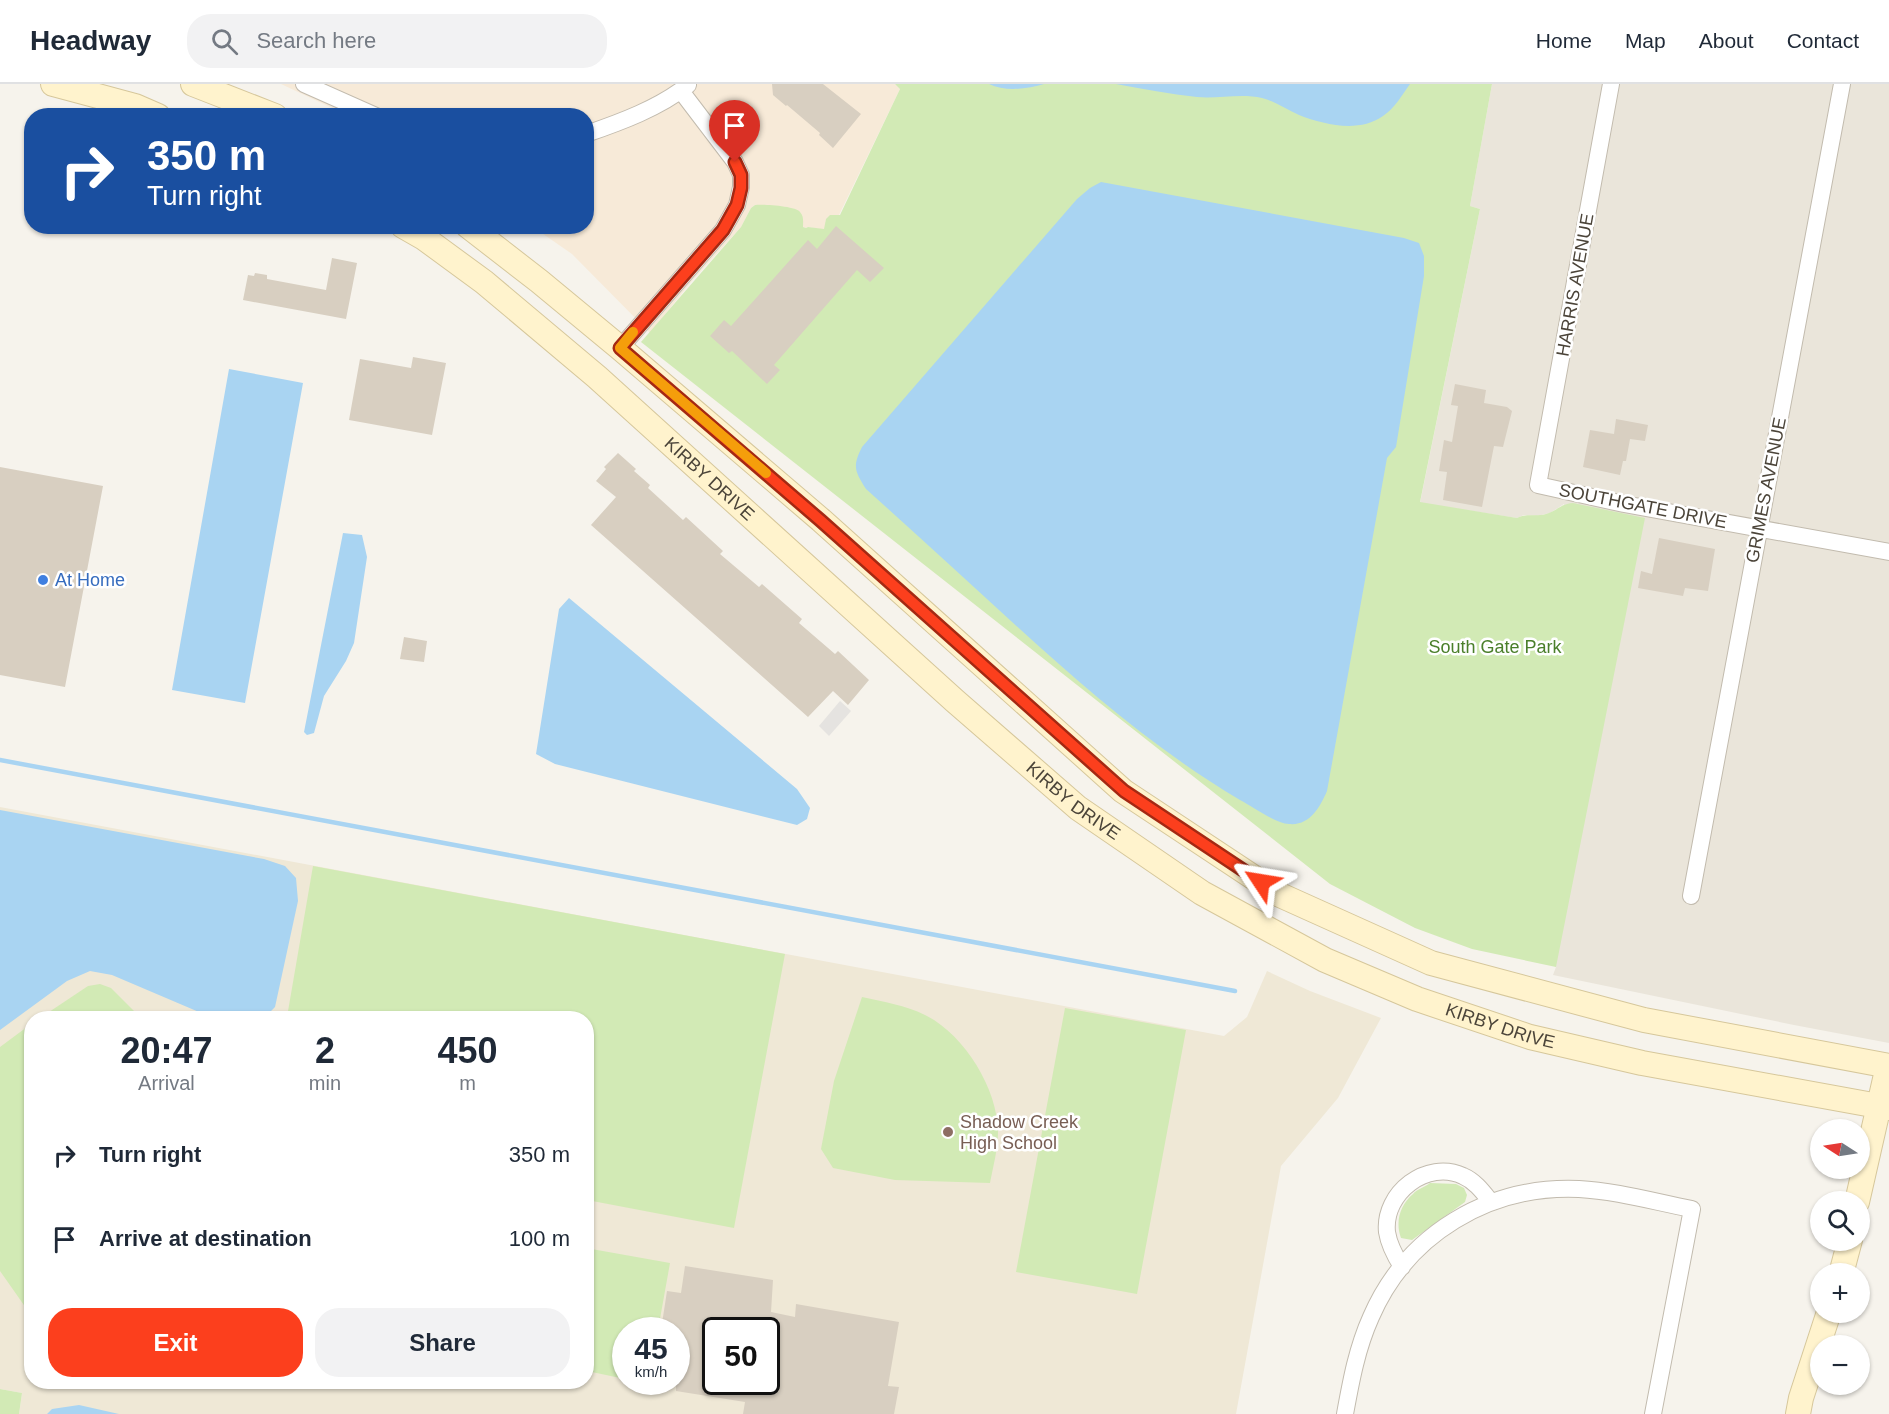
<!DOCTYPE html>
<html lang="en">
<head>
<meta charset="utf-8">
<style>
  :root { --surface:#fff; --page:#f2f2f3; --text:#1f2937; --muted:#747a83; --line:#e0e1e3; --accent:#fc3f1d }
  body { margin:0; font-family:Helvetica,sans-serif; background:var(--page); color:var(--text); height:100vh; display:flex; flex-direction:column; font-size:22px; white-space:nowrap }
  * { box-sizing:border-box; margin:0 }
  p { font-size:20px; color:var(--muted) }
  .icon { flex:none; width:33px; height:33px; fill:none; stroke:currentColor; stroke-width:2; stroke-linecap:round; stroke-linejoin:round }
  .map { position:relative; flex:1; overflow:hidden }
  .drawer { position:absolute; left:24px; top:927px; width:570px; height:378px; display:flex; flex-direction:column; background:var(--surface); border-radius:24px; box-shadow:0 2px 4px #0004 }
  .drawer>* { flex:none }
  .banner { position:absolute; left:24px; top:24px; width:570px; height:126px; border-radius:24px; box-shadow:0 2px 4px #0004; background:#1a4fa0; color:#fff; overflow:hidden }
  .needle { width:39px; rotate:282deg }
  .tools { position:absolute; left:1810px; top:1035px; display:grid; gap:12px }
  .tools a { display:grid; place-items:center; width:60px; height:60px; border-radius:50%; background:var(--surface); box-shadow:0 2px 4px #0004; font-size:30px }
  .speed { position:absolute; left:612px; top:1233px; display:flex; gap:12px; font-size:30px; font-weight:700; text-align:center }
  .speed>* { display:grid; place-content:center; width:78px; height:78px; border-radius:50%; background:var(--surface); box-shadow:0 2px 4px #0004; line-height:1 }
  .speed small { font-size:15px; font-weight:400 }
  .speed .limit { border:3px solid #111; border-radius:9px; background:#fff; color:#111 }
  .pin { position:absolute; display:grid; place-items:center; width:51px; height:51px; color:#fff; margin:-62px -26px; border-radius:50% 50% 50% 0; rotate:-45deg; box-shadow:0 0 6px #0007 }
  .pin .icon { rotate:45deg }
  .me { position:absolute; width:66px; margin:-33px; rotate:303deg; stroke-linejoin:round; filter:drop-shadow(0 0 4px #0008) }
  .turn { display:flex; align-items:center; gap:21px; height:126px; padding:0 24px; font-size:27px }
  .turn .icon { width:78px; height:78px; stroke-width:2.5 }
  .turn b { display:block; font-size:42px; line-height:51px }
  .eta { display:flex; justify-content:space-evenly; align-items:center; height:102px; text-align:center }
  .eta b { font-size:36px; font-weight:700; line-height:42px }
  .cta { display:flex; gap:12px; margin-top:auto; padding:12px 24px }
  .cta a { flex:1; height:69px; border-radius:24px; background:var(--accent); color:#fff; font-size:24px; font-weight:700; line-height:69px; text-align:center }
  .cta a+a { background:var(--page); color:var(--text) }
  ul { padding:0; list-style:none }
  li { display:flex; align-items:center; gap:18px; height:84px; padding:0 24px }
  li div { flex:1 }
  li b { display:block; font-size:22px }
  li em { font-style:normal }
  header { display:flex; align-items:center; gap:36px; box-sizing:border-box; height:84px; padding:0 30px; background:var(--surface); border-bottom:2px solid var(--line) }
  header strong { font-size:28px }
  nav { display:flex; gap:33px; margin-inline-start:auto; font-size:21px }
  .search { width:420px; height:54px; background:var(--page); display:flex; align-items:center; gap:15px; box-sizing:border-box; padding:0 21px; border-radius:24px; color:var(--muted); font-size:22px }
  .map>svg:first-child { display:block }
  .residential { fill:#eae5da }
  .commercial { fill:#f7ead8 }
  .education { fill:#efe8d6; fill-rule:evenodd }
  .green { fill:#d2eab5 }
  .parking { fill:#e5e3e0 }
  .water { fill:#a9d4f2 }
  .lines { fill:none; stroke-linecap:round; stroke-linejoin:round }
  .stream { stroke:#a9d4f2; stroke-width:4.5 }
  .building { fill:#d8cfc1; fill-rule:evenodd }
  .street-casing { stroke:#c2bbae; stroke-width:18 }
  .secondary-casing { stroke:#d6c79b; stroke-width:26 }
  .street { stroke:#fff; stroke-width:16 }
  .secondary { stroke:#fff3cd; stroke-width:24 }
  .route-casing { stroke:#a42913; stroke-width:15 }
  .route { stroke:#fc3f1d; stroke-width:10 }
  .slow { stroke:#f59e0b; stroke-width:10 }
  .shop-dot { fill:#3f7fe0; stroke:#fff; stroke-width:2 }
  .education-dot { fill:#8d6e63; stroke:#fff; stroke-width:2 }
  .labels { text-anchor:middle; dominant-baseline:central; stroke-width:5; stroke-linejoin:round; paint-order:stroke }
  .street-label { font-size:18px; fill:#4b4439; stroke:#fff }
  .shop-label { font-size:18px; fill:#366cbe; stroke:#fff; text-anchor:start }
  .park-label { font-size:18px; fill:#4a7f2a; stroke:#fff }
  .education-label { font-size:18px; fill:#785e54; stroke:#fff; text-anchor:start }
</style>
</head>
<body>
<header>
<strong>Headway</strong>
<div class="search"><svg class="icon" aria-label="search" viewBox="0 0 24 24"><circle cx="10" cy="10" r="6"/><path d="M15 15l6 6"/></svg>Search here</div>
<nav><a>Home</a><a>Map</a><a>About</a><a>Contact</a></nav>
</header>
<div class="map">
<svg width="1889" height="1330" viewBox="0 0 1889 1330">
  <rect width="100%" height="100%" fill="#f6f3ec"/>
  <path class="residential" d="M 1492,0 L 1889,0 L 1889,959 L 1794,941 L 1553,891 L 1556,883 L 1564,420 L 1550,429 L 1537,432 L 1524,431 L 1517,434 L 1420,419 L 1480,125 L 1470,122 Z"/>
  <path class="commercial" d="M 281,0 L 895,0 L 900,5 L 839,131 L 826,135 L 825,146 L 808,143 L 806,144 L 803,143 L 803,135 L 795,125 L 755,121 L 751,124 L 741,143 L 691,198 L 650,249 L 572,170 L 533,143 L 586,142 L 586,32 L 347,31 Z"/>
  <path class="education" d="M 0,723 L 1224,952 L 1247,933 L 1267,887 L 1310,907 L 1381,934 L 1338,1014 L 1281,1082 L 1236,1330 L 19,1330 L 22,1309 L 0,1305 ZM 32,934 L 586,934 L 586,1298 L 32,1298 ZM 626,1246 L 676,1246 L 676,1298 L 626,1298 ZM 716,1246 L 766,1246 L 766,1298 L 716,1298 Z"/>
  <path class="green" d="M 895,0 L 1492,0 L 1470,122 L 1480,125 L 1420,418 L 1517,434 C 1526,429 1536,433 1546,430 C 1557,427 1560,420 1573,419 L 1645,434 L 1556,883 L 1472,865 L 1415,844 L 1330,800 L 641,258 L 741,143 L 751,124 L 755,121 C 762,120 796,122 800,128 C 804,132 803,138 803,143 L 806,144 L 808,143 L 824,145 L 826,135 L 830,131 L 840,131 L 900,5 Z
    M 313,782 L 785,870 L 734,1144 L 587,1116 L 586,934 L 285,934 L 287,933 Z
    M 100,900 L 111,904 L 141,934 L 40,934 L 88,902 Z
    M 862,913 C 884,918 905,921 925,931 C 964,950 998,1005 998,1048 C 998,1065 993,1083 990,1099 L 895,1096 L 833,1084 L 821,1065 L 834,997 Z
    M 1065,924 L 1186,946 L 1137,1210 L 1016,1188 Z
    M 31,940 L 31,1225 L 26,1224 L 0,1187 L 0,963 Z
    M 1430,1099 L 1456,1100 L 1464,1104 L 1467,1111 L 1465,1118 L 1412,1156 L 1401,1154 C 1395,1138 1400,1121 1413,1110 C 1417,1105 1425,1103 1430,1099 Z
    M 586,1164 L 670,1179 L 658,1246 L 626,1246 L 625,1295 L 587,1287 Z
    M 0,1305 L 22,1309 L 19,1330 L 0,1330 Z"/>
  <path class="parking" d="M 840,617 L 851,627 L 829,652 L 819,642 Z"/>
  <path class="water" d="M 989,0 L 1044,0 C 1028,5 1005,8 989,0 Z
    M 1116,0 L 1410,0 C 1402,11 1395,24 1383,32 C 1359,49 1325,41 1299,31 C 1287,26 1275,17 1262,14 C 1241,9 1218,15 1197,13 C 1170,10 1143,5 1116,0 Z
    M 1101,98 L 1404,154 L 1419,159 L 1424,172 L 1424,192 L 1396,363 L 1387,374 L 1327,707 C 1320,723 1310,742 1289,740 C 1275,739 1253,723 1240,716 C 1157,667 1082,602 1011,537 C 963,493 915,449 866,405 C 855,387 852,383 862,363 L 1077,115 L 1090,104 Z
    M 229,285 L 303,299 L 245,619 L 172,606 Z
    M 343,449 L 362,451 L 367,473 L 354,559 L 346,577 L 324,612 L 314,649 L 307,651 L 304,648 Z
    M 569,514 L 797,705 L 810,724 L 807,735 L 797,741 L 555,680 L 536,670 L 559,525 Z
    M 0,726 L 264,775 L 285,782 L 296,794 L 298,817 L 275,923 L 264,934 L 213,934 L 112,891 L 90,887 L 67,897 L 0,946 Z
    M 79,1321 L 119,1330 L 47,1330 L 52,1325 Z"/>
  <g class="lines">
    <path class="stream" d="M 0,676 L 1235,907"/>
  </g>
  <path class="building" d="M 772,0 L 823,0 L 861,30 L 833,64 L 819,51 L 820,49 L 787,21 L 786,22 L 773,11 Z
    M 836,142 L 884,184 L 870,198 L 857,186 L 774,281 L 780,286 L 767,300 L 732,267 L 729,269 L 710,252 L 724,236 L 731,242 L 808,156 L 817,165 Z
    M 332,174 L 357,179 L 346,235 L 243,216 L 248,191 L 254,192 L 255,189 L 267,191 L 267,195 L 326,206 Z
    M 413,273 L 446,279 L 432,351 L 349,336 L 360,275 L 411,284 Z
    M 1455,300 L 1486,306 L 1484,319 L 1507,323 L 1512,327 L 1503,363 L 1494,362 L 1482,423 L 1443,416 L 1447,388 L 1439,387 L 1444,356 L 1452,358 L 1458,322 L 1451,321 Z
    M 1616,335 L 1648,341 L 1645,357 L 1630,355 L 1626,377 L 1623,377 L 1620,391 L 1583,383 L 1590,346 L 1614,350 Z
    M 618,369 L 636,385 L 634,387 L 650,401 L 648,404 L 683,436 L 686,433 L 723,467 L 720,470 L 759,503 L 762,500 L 802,535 L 799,539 L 835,570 L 838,567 L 869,596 L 848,621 L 833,607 L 808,633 L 591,441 L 616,413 L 596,397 L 606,385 L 604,383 Z
    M 0,383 L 103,402 L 65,603 L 0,591 Z
    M 1659,454 L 1715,465 L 1708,507 L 1685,504 L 1683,512 L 1638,504 L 1641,487 L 1652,490 Z
    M 404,553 L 427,557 L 424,578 L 400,575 Z
    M 685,1182 L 773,1196 L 771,1228 L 795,1233 L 796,1220 L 899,1238 L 888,1302 L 899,1303 L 894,1330 L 743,1330 L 745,1318 L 676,1307 L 676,1246 L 661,1246 L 667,1207 L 681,1209 ZM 716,1246 L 766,1246 L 766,1298 L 716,1298 Z"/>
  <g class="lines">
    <g class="street-casing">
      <path id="street" d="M 304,0 L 376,32
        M 1611,0 L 1538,401 L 1624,420 L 1889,468
        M 586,50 C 621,38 659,24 688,1
        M 620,264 L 723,146 L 737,121 L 741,103 L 741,91 L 735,78 L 681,7
        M 1691,812 L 1842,0
        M 1402,1183 C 1395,1172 1389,1161 1387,1148 C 1383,1109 1427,1075 1463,1092 C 1475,1097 1483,1108 1491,1118
        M 1345,1330 C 1351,1297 1357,1264 1371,1233 C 1407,1150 1489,1101 1579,1105 C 1617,1107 1655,1118 1692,1125 L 1653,1330"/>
    </g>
    <g class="secondary-casing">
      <g id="secondary">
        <path d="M 53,0 L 135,22 L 158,32"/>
        <path d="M 193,0 L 275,32"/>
        <path id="s1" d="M 403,142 L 424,154 L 484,198 L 597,293 L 955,617 L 1078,724 L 1202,809 L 1325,876 L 1417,915 L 1530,953 L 1642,979 L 1889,1024"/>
        <path d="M 468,142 L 539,197 L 620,264 L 821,436 L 1123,707 L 1280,811 L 1431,879 L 1644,936 L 1889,982"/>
        <path d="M 1857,1118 L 1888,982"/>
        <path d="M 1841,1190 L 1850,1156"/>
        <path d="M 1798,1330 L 1801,1314 L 1829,1228"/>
      </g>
    </g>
    <use href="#street" class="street"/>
    <use href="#secondary" class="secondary"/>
  </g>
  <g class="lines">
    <g class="route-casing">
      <path id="route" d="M 735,78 L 741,91 L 741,104 L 737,121 L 723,146 L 620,264 L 820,436 L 1124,707 L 1261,798"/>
    </g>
    <use href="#route" class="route"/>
    <path class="slow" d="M 633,248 L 620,264 L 766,389"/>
  </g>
  <circle class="shop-dot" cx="43" cy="496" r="6"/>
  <circle class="education-dot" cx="948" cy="1048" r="6"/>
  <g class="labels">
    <g class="street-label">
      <text transform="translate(1575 201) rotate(-80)">HARRIS AVENUE</text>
      <text stroke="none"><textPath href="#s1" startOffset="398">KIRBY DRIVE</textPath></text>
      <text transform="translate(1766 406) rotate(-79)">GRIMES AVENUE</text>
      <text transform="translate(1643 422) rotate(11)">SOUTHGATE DRIVE</text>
      <text stroke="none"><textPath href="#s1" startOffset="884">KIRBY DRIVE</textPath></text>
      <text stroke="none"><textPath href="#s1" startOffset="1370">KIRBY DRIVE</textPath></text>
    </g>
    <g class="shop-label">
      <text x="55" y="496">At Home</text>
    </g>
    <g class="park-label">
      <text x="1495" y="563">South Gate Park</text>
    </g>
    <g class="education-label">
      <text x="960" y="1038">Shadow Creek<tspan x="960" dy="21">High School</tspan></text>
    </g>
  </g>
</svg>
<div class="tools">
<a><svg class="needle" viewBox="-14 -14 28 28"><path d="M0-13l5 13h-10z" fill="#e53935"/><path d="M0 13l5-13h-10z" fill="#747a83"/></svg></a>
<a><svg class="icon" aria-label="search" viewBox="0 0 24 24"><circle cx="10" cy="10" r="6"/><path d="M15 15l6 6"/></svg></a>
<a>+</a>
<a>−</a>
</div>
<div class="speed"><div>45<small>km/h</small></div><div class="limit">50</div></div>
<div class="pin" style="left:735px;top:78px;background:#d93025"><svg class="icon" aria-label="arrive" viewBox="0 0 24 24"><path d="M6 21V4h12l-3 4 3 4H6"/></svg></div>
<svg class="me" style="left:1261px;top:798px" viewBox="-20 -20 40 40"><path d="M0-17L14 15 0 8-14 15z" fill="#fc3f1d" stroke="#fff" stroke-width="4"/></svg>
<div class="banner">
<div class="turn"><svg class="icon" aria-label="right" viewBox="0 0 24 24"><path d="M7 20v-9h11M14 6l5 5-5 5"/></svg><div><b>350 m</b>Turn right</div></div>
</div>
<section class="drawer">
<div class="eta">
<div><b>20:47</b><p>Arrival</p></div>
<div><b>2</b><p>min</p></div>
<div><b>450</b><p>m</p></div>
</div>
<ul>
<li><svg class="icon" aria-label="right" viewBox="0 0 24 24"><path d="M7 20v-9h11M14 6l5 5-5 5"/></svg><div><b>Turn right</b></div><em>350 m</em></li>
<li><svg class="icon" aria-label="arrive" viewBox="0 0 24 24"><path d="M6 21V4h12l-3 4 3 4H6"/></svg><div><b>Arrive at destination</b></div><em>100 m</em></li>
</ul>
<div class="cta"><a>Exit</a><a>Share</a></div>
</section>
</div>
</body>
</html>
